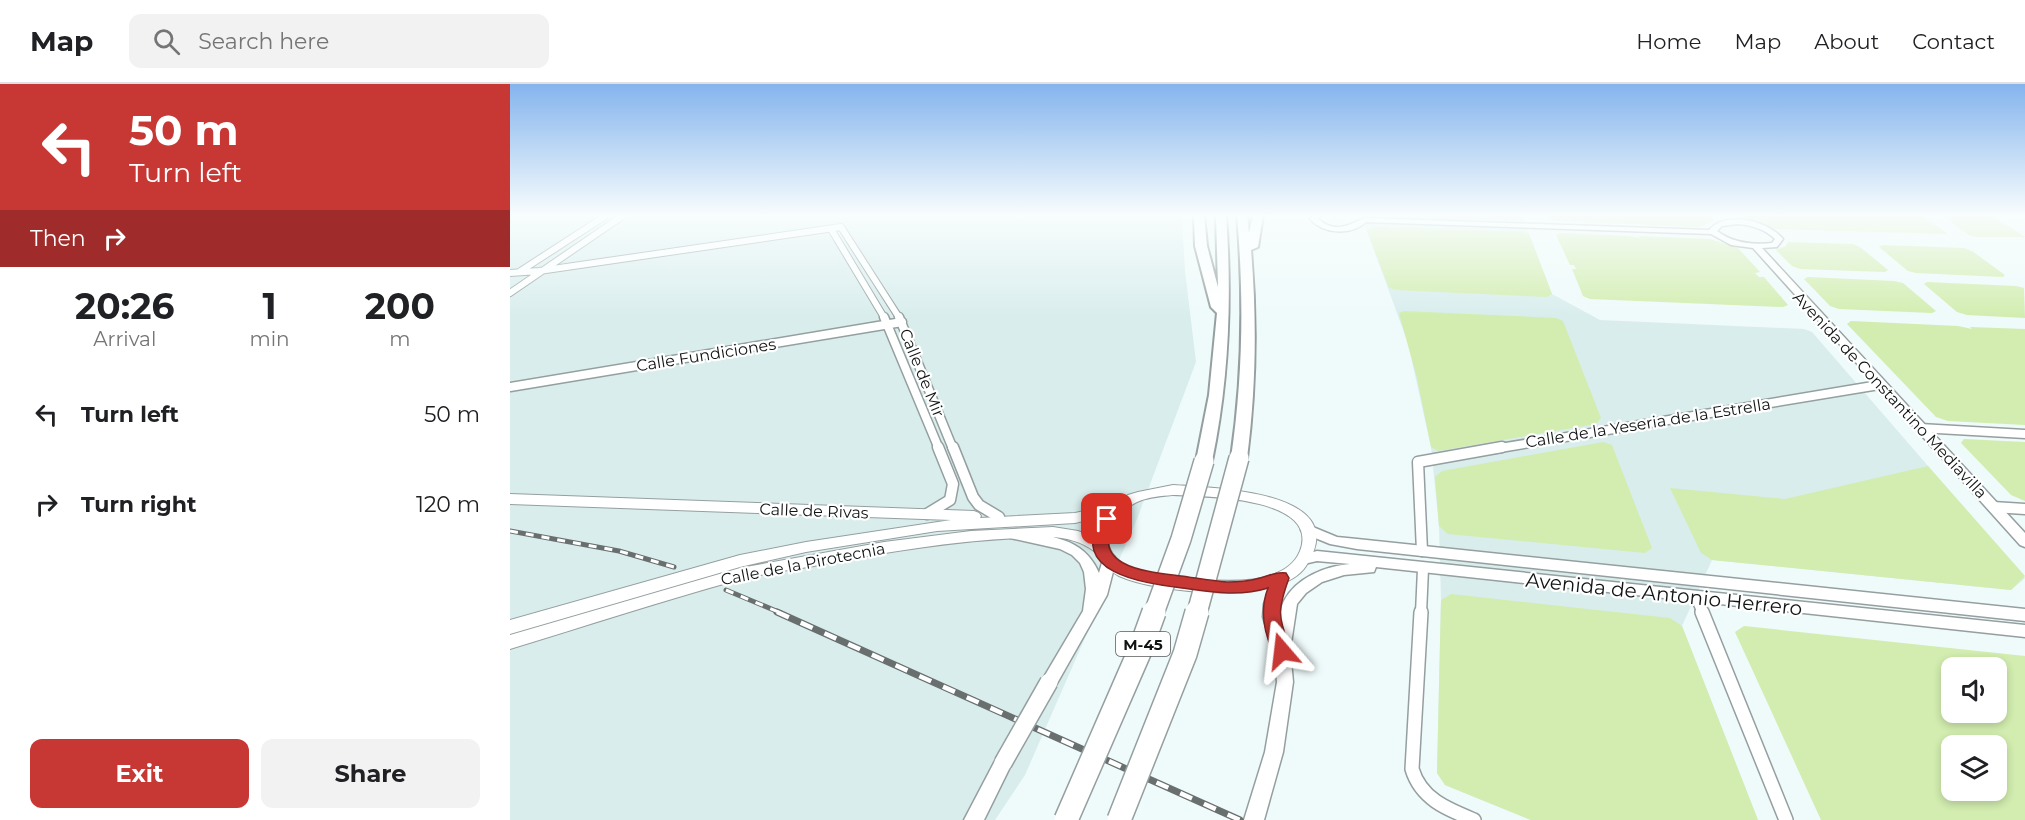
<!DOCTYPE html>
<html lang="en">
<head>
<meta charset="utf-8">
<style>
  :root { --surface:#fff; --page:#f2f2f2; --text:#202124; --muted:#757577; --line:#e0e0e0; --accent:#c73835 }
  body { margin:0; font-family:Montserrat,sans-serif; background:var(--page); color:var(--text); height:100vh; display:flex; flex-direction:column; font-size:22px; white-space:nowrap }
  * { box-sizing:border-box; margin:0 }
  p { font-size:20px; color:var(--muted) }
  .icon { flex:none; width:33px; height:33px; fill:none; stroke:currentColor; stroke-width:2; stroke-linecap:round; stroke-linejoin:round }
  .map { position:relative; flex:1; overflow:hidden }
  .panel { display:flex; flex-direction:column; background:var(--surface); width:510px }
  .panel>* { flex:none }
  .banner { background:#c73835; color:#fff; overflow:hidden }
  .tools { position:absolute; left:1431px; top:573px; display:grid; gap:12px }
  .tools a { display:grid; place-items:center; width:66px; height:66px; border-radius:12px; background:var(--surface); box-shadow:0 3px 9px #0003; font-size:30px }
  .pin { position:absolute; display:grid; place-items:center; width:51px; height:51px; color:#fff; margin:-26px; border-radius:12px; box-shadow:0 3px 9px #0006 }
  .me { position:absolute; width:66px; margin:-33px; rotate:343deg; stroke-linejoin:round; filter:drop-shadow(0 0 4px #0008) }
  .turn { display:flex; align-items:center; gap:21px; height:126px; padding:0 30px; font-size:27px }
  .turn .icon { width:78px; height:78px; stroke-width:2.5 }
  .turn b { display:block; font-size:42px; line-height:51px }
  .then { display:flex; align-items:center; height:57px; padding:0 30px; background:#0003; gap:12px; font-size:22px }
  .eta { display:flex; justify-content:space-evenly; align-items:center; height:102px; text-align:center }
  .eta b { font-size:36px; font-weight:700; line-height:42px }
  .cta { display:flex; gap:12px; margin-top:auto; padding:12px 30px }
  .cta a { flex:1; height:69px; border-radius:12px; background:var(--accent); color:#fff; font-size:24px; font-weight:700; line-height:69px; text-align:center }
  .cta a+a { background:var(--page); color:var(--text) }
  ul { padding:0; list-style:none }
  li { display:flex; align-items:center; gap:18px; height:90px; padding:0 30px }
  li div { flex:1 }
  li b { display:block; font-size:22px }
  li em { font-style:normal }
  header { display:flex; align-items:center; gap:36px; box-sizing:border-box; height:84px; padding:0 30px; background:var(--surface); border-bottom:2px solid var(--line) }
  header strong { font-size:28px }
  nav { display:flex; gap:33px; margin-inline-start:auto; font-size:21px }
  .search { width:420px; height:54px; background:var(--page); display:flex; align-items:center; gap:15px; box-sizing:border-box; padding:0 21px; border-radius:12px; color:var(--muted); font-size:22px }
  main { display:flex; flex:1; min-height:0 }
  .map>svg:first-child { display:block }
  .built { fill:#d9eded }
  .green { fill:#d2edaf; fill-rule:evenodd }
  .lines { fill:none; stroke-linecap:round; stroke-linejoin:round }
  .minor-far3-casing { stroke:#959f9f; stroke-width:8 }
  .minor-far2-casing { stroke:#959f9f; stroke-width:11 }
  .minor-far1-casing { stroke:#959f9f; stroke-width:13 }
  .minor-casing { stroke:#959f9f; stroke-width:16 }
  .tertiary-casing { stroke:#959f9f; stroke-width:3 }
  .secondary-casing { stroke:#959f9f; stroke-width:2 }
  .motorway-casing { stroke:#959f9f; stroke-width:4 }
  .minor-far3 { stroke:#fff; stroke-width:6 }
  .minor-far2 { stroke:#fff; stroke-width:8 }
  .minor-far1 { stroke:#fff; stroke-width:10 }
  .minor { stroke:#fff; stroke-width:13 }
  .tertiary { fill:#fff; fill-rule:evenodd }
  .secondary { fill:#fff; fill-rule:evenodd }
  .motorway { fill:#fff; fill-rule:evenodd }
  .rail-far1-casing { stroke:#696f6f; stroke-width:5 }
  .rail-casing { stroke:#696f6f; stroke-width:7 }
  .rail-far1 { stroke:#fff; stroke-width:3; stroke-dasharray:8; stroke-linecap:butt }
  .rail { stroke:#fff; stroke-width:4.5; stroke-dasharray:13; stroke-linecap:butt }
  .tertiary-bridge-casing { stroke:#959f9f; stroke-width:20; stroke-linecap:butt }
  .motorway-bridge-far1-casing { stroke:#959f9f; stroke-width:22; stroke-linecap:butt }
  .motorway-bridge-casing { stroke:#959f9f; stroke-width:26; stroke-linecap:butt }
  .tertiary-bridge { stroke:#fff; stroke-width:17 }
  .motorway-bridge-far1 { stroke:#fff; stroke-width:19 }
  .motorway-bridge { stroke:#fff; stroke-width:23 }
  .route { fill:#c73835; stroke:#812422; stroke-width:1.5 }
  .labels { text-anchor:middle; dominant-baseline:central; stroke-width:4.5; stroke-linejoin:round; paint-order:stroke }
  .shield { fill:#fff; stroke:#585a5a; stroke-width:1.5 }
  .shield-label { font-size:15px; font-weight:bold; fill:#111414 }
  .street-label { font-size:16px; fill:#111414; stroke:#fff }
  .near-street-label { font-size:20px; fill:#111414; stroke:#fff }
</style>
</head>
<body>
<header>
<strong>Map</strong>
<div class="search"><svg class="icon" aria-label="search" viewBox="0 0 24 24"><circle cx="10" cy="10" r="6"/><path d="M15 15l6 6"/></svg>Search here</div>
<nav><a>Home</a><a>Map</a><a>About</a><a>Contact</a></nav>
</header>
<main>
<section class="panel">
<div class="banner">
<div class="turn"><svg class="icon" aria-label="left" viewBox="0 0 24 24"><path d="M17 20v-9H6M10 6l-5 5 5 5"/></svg><div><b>50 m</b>Turn left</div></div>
<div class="then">Then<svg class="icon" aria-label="right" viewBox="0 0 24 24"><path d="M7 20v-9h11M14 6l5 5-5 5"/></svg></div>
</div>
<div class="eta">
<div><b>20:26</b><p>Arrival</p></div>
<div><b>1</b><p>min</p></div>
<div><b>200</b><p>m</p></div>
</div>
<ul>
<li><svg class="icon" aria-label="left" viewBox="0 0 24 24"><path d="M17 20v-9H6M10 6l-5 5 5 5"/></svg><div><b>Turn left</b></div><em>50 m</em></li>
<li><svg class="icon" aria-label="right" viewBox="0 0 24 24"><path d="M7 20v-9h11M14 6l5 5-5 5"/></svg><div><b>Turn right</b></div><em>120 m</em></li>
</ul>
<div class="cta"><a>Exit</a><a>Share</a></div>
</section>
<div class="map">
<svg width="1515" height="736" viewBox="0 0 1515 736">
  <rect width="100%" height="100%" fill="#effafa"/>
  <path class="built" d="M 0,131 L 672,131 L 675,187 L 686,278 L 627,435 L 515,691 L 485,736 L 0,736 Z
    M 851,131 L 1012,131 L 1042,210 L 1090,236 L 1294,245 L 1302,248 L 1515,494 L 1501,506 L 1202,476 L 1172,542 L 1248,736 L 1021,736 L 935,701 L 927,689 L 931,516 L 929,442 L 921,363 L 898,259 Z"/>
  <path class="green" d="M 864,131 L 1012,131 L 1013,135 L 1008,136 Z
    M 1037,131 L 1200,131 L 1204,136 L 1190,143 L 1044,137 L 1039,135 Z
    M 1233,131 L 1411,131 L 1438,150 L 1266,145 L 1239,137 Z
    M 1431,131 L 1483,132 L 1515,153 L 1467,153 L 1459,151 Z
    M 864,143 L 1014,148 L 1019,150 L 1042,210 L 1037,213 L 886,206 L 879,204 L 857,147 Z
    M 1050,149 L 1119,152 L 1130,154 L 1129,152 L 1200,155 L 1228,164 L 1250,188 L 1245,189 L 1249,193 L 1254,193 L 1278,221 L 1273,223 L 1080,215 L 1073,212 L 1062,185 L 1066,185 L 1064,181 L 1060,181 L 1046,151 Z
    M 1278,158 L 1343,160 L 1350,163 L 1378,186 L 1375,188 L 1290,185 L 1282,182 L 1266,166 L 1276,162 Z
    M 1372,161 L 1454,164 L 1462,167 L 1495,191 L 1493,193 L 1406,189 L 1398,187 L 1369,163 Z
    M 1298,193 L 1384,197 L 1393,199 L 1426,227 L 1422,229 L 1329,225 L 1320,222 L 1294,195 Z
    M 1417,198 L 1506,202 L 1514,204 L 1515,234 L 1457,231 L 1447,228 L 1414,200 Z
    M 894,227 L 1046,234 L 1053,237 L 1091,334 L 1086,340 L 928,367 L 921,363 L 907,294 L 889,229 Z
    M 1341,237 L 1448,242 L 1462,245 L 1460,243 L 1515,245 L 1515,341 L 1438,337 L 1426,333 L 1337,240 Z
    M 1454,355 L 1515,358 L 1515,417 L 1501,411 L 1451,359 Z
    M 1093,358 L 1102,361 L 1142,464 L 1135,469 L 938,450 L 929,442 L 925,393 L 932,387 Z
    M 1418,382 L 1515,492 L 1501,506 L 1202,476 L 1191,469 L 1160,404 L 1275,415 Z
    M 941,510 L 1160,534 L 1172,542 L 1248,736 L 1021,736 L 935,701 L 927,689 L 931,516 Z
    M 1234,542 L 1515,572 L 1515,736 L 1311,736 L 1225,548 ZM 1442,584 L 1486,584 L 1486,628 L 1442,628 ZM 1442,662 L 1486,662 L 1486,706 L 1442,706 Z"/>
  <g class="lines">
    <g class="minor-far3-casing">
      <path id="minor-far3" d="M 321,145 L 375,235
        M 9,188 L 97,131
        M 0,189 L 29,187 L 331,143 L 390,235
        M 0,209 L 114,131"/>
    </g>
    <g class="minor-far2-casing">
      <path id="minor-far2" d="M 374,233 L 429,365
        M 389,233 L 443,365
        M 0,303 L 392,238
        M 1410,344 L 1515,350
        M 984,365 L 1369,301"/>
    </g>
    <g class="minor-far1-casing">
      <path id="minor-far1" d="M 443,363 L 463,413 L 469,421 L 489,433
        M 1483,423 L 1515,425
        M 417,430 L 440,416 L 443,400 L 428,363
        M 912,467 L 908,378 L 992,363
        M 1186,513 L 1193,529
        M 911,529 L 913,485"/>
    </g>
    <g class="minor-casing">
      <path id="minor" d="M 911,528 L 902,685 C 911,715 937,725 964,736
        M 1192,528 L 1276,736"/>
    </g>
    <g class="tertiary-casing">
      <path id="tertiary" d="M 803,131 L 811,131 L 808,135 C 824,149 838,142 854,134 L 1199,146 C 1217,126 1258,137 1273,155 L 1267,163 L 1252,164 L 1515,449 L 1515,463 L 1510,461 L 1243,164 L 1221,161 L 1201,150 L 856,138 C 841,152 813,150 800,135 ZM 1227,140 C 1241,141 1255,145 1265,155 L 1262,159 C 1242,161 1223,159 1207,147 L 1212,142 Z
        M 798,441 L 827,453 L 847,455 L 1515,525 L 1515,537 L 847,465 L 820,460 L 793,449 L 791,446 L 793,443 Z
        M 505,446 C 540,453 573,452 589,489 L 594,472 L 604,472 L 606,476 L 597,511 L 545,603 L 539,605 L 533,603 L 531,598 L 573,527 L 576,505 L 574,488 L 570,479 L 562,471 L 550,465 L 500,454 L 498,451 L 500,448 Z
        M 807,467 L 1515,541 L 1515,553 L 866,483 L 864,488 L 834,491 L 812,498 L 796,509 L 787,520 L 780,566 L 783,598 L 773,668 L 754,736 L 734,736 L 755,668 L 767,598 L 764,567 L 753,533 L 754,520 L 766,490 L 771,489 L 776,490 L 778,494 L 768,520 L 770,536 C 771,530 771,522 774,517 C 786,494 815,482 840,480 L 807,477 L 794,480 L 789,478 L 787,475 L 789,472 Z
        M 493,671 L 499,673 L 502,679 L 474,736 L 454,736 L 487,673 Z"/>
    </g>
    <g class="secondary-casing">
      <path id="secondary" d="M 663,401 C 706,404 845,407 796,482 C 771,522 646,509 609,492 C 595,485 593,474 584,467 C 572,458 555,453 540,453 C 462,454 385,466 309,481 C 282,486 254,489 228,496 C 151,517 76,542 0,565 L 0,551 L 230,484 L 374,458 L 461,447 L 543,443 L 568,447 L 583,453 L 590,433 L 565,439 L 427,447 L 296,468 L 230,483 L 0,550 L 0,536 L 230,471 L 296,458 L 441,436 L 0,420 L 0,410 L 464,427 L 469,429 L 471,432 L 470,434 L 565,429 L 602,421 L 618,411 L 628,408 ZM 663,411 C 693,412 811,413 790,467 C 774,507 696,497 663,492 C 647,490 629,490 615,481 C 584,461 600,431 627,418 C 638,413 651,412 663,411 Z"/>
    </g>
    <g class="motorway-casing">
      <path id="motorway" d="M 684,131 L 694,131 L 697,162 L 708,203 L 706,131 L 716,131 C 722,215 719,295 702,377 L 700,381 L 688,381 L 686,377 L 699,311 L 707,229 L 701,223 L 685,162 Z
        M 727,131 L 737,131 L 739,149 L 743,131 L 753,131 L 748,163 L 741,166 C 747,236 746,304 737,374 L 729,379 L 721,374 C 733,293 734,213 727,131 Z"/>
    </g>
    <use href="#minor-far3" class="minor-far3"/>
    <use href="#minor-far2" class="minor-far2"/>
    <use href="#minor-far1" class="minor-far1"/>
    <use href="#minor" class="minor"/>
    <use href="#tertiary" class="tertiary"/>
    <use href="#secondary" class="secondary"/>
    <use href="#motorway" class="motorway"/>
    <g class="rail-far1-casing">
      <path id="rail-far1" d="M 0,447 L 109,467 L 164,483
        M 216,506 L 271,529"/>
    </g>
    <g class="rail-casing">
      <path id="rail" d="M 267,528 L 730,736"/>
    </g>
    <use href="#rail-far1" class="rail-far1"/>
    <use href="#rail" class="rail"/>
    <g class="tertiary-bridge-casing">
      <path id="tertiary-bridge" d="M 493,679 L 539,598"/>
    </g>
    <g class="motorway-bridge-far1-casing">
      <path id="motorway-bridge-far1" d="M 644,529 L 671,455 L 694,377
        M 687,529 L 729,374"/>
    </g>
    <g class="motorway-bridge-casing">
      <path id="motorway-bridge" d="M 556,736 L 631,564 L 644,528
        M 609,736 L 675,570 L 687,528"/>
    </g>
    <use href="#tertiary-bridge" class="tertiary-bridge"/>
    <use href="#motorway-bridge-far1" class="motorway-bridge-far1"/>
    <use href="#motorway-bridge" class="motorway-bridge"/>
  </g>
  <linearGradient id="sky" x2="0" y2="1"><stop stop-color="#84b4ed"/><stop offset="0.56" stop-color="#f8fdfd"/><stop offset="1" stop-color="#f8fdfd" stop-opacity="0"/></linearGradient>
  <rect width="1515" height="234" fill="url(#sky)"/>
  <path class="route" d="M 597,430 L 605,435 C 578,484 639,488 671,492 C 686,494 702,497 717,498 C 727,498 740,497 750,494 C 759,492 767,487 776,489 L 779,494 C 766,530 769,532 781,567 L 778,572 L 772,574 L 765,572 C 754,550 749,527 758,504 C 730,513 701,508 672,504 C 633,499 556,489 592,431 Z"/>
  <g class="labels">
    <rect class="shield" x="606" y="548" width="54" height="24" rx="4.5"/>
    <g class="shield-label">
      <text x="633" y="560">M-45</text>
    </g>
    <g class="street-label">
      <text transform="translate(196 271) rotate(-9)">Calle Fundiciones</text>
      <text transform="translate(412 289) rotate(68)">Calle de Mir</text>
      <text transform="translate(1380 311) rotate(47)">Avenida de Constantino Mediavilla</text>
      <text transform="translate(1138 339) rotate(-9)">Calle de la Yeseria de la Estrella</text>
      <text transform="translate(304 427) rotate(2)">Calle de Rivas</text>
      <text transform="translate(293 480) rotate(-11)">Calle de la Pirotecnia</text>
    </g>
    <g class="near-street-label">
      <text transform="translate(1154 510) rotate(6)">Avenida de Antonio Herrero</text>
    </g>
  </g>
</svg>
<div class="tools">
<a><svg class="icon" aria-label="sound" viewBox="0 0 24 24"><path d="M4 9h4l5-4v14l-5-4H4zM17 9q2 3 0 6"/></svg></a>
<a><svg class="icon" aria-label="layers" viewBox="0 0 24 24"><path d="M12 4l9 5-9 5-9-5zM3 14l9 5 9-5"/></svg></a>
</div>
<div class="pin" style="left:597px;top:435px;background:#d93025"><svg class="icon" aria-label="arrive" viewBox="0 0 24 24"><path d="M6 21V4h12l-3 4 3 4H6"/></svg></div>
<svg class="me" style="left:772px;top:567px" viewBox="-20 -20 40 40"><path d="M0-17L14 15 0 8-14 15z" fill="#c73835" stroke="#fff" stroke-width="4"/></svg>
</div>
</main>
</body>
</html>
